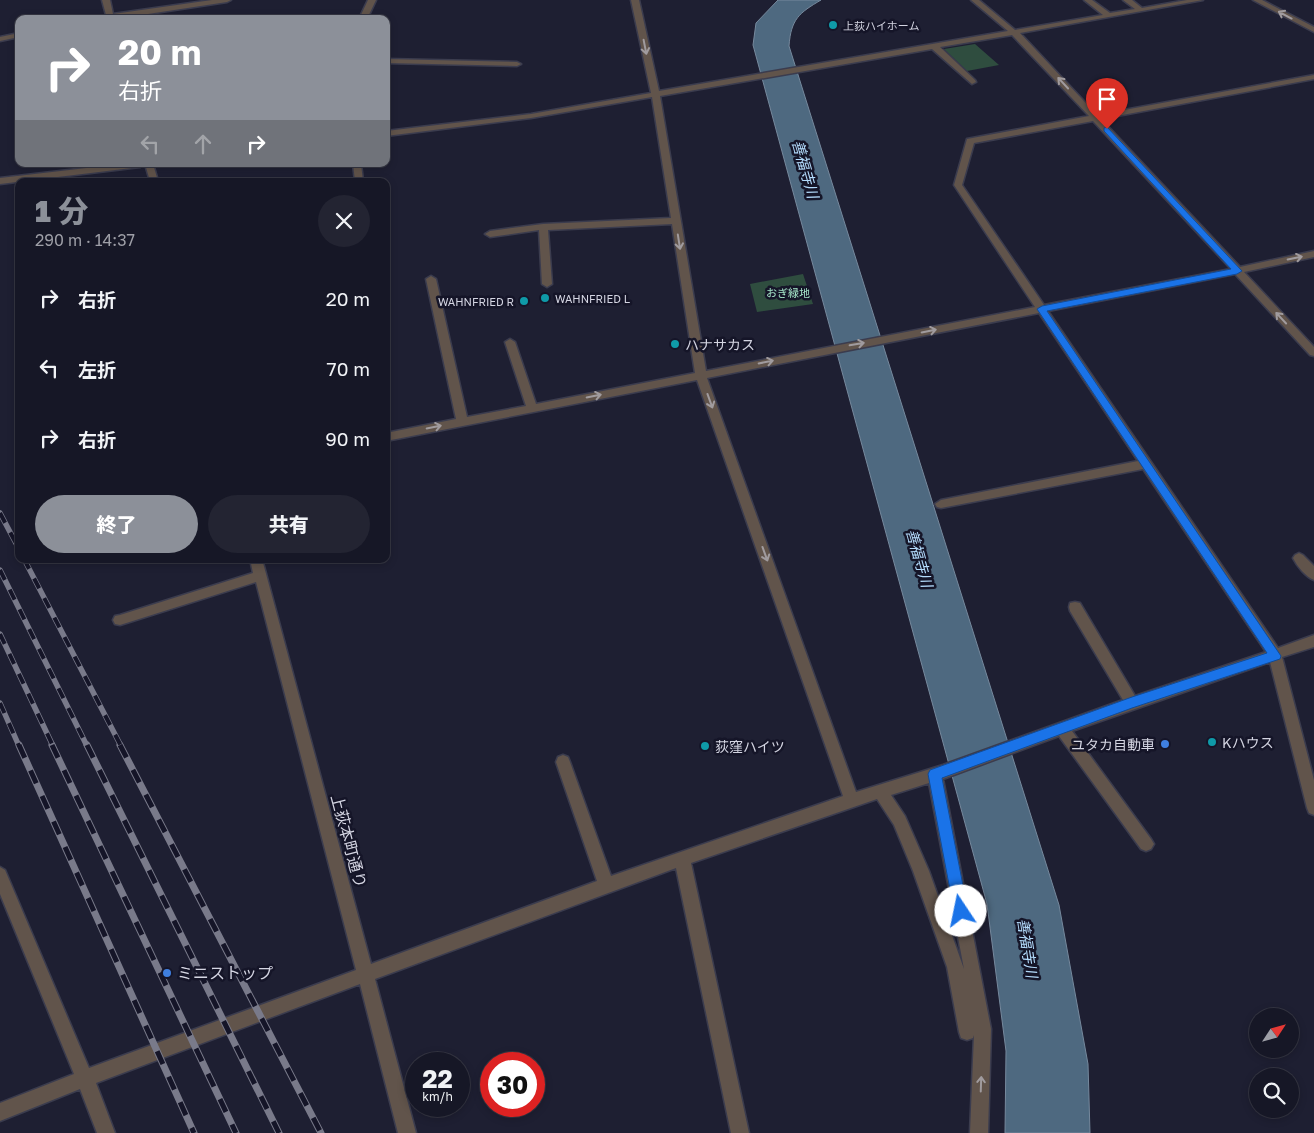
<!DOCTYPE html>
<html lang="ja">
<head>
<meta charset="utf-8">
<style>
  :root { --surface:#161726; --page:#232432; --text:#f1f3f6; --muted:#9e9fa7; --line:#353643; --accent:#8c9099 }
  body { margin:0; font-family:"Golos Text","Noto Sans JP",sans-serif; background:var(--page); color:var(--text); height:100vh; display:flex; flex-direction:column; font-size:19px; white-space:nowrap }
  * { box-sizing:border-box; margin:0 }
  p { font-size:16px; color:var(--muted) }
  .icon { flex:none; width:28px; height:28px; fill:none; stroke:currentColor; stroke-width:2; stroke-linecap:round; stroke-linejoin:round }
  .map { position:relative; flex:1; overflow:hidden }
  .details { position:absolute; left:15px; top:178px; width:375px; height:385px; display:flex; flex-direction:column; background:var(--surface); border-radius:10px; box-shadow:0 2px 8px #0003,0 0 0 1px var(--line) }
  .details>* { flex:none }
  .hud { position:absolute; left:15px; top:15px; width:375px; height:152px; border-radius:10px; box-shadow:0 2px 8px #0003,0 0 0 1px var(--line); background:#8c9099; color:#fff; overflow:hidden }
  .needle { width:32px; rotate:54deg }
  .controls { position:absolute; left:1249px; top:1008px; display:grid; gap:10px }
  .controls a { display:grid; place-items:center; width:50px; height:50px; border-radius:50%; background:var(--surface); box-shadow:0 2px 8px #0003,0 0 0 1px var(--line); font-size:25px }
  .speed { position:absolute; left:405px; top:1052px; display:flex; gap:10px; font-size:25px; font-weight:700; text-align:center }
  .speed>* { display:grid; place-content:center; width:65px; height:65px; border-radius:50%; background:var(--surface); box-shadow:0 2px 8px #0003,0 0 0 1px var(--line); line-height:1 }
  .speed small { font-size:12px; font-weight:400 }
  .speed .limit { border:8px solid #d22; background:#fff; color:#111 }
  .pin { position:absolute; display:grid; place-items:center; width:42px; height:42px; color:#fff; margin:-51px -21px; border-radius:50% 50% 50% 0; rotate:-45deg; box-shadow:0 0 5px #0007 }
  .pin .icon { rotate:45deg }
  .me { position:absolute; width:55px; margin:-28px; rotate:349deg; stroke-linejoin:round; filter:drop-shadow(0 0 4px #0008) }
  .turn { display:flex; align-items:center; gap:18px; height:105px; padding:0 20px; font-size:22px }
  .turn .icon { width:65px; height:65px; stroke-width:2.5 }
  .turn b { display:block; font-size:35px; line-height:42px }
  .lanes { display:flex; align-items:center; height:48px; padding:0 20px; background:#0003; justify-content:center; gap:25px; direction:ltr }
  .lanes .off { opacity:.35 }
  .round { display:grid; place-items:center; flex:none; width:52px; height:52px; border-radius:26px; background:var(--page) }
  .overview { display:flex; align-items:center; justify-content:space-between; height:85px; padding:0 20px }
  h1 { font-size:30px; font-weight:800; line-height:38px; color:var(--accent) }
  .button { display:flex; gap:10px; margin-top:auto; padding:10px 20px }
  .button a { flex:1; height:58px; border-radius:30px; background:var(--accent); color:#fff; font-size:20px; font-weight:800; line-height:58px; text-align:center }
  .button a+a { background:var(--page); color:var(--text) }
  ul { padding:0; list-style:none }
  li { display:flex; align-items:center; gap:15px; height:70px; padding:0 20px }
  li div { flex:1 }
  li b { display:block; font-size:19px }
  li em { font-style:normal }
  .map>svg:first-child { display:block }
  .green { fill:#2f4d3f }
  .water { fill:#4e6980; stroke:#76899d }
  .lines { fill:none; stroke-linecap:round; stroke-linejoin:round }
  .minor-casing { stroke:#3b3c4e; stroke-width:3 }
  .minor { fill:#61544b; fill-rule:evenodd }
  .rail-far1-casing { stroke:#797a8a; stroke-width:5.5 }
  .rail-casing { stroke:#797a8a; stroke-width:7 }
  .rail-far1 { stroke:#151528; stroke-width:4; stroke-dasharray:11; stroke-linecap:butt }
  .rail { stroke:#151528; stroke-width:5; stroke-dasharray:14; stroke-linecap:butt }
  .oneway { stroke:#a09b9e }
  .route { fill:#1a73e8; stroke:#114b97 }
  .culture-dot { fill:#0f9aa8; stroke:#151528; stroke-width:2 }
  .shop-dot { fill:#3f7fe0; stroke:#151528; stroke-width:2 }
  .labels { text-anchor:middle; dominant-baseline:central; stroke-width:5; stroke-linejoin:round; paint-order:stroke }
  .far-poi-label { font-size:11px; fill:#d4d5e2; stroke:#151528; text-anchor:start }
  .far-park-label { font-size:11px; fill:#a7e8ca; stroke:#151528 }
  .poi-label { font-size:14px; fill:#d4d5e2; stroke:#151528; text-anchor:start }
  .water-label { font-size:15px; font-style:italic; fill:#b3dbfc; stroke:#151528 }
  .near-street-label { font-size:16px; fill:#d4d5e2; stroke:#151528 }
  .near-poi-label { font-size:16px; fill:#d4d5e2; stroke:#151528; text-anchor:start }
</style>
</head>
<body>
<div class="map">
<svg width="1314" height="1133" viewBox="0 0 1314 1133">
  <rect width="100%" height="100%" fill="#1e1f32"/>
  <path class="green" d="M 975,44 L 999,65 L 967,71 L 944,49 Z
    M 803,274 L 813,304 L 757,312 L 750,284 Z"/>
  <path class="water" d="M 778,0 L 821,0 C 799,13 791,19 789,46 L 1059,905 L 1088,1064 L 1090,1133 L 1005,1133 L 1006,1051 L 987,904 L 753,45 L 756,23 Z"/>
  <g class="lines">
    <g class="minor-casing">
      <path id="minor" d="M 102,0 L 110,0 L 113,14 L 212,0 L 231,0 L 227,2 L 115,19 L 90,19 L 106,15 Z
        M 368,0 L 376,0 L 367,19 L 359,19 Z
        M 631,0 L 639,0 L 659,91 L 1008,31 L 971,0 L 979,0 L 1015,30 L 1103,15 L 1084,0 L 1092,0 L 1110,13 L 1135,9 L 1123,0 L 1132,0 L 1142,8 L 1187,0 L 1203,0 L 1020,33 L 1097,115 L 1314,75 L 1314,79 L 1101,119 L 1240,267 L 1314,251 L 1314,257 L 1244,272 L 1314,347 L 1314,356 L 1310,355 L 1235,274 L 1048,311 L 1278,648 L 1314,635 L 1314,647 L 1282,657 L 1314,780 L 1314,815 L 1309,813 L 1307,808 L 1270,662 L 1072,731 L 1151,839 L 1154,844 L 1151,849 L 1146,851 L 1141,849 L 1059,736 L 943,779 L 991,1029 L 988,1133 L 970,1133 L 974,1035 L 973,1038 L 967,1040 L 961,1038 L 959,1032 L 947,967 L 913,871 L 894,825 L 877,799 L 691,863 L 749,1133 L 731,1133 L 676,868 L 375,979 L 416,1133 L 398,1133 L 360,984 L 96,1083 L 115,1133 L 97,1133 L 80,1089 L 0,1121 L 0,1103 L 74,1074 L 0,894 L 0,867 L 5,870 L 89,1068 L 356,970 L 256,582 L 120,625 L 115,624 L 113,620 L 115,616 L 120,615 L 253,573 L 250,559 L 262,559 L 371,964 L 597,881 L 556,762 L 558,757 L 563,755 L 568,757 L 570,762 L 611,876 L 843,796 L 697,380 L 386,441 L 386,433 L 456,419 L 426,279 L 431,276 L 436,279 L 467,417 L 526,406 L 505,342 L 510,339 L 515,342 L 536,404 L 695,373 L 672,224 L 548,230 L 552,284 L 547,287 L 542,284 L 539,230 L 490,237 L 485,234 L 490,231 L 543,224 L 671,218 L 652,97 L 531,118 L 386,136 L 386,131 L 531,114 L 651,93 ZM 1012,35 L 1089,116 L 967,139 L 954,185 L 1035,307 L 706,371 L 660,96 L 932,49 L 972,84 L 976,82 L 975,80 L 940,47 ZM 1093,121 L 1231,269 L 1044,305 L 962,185 L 974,143 ZM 1039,313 L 1138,461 L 941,500 L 935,504 L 937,507 L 941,508 L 1143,469 L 1266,652 L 1135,696 L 1080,603 L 1075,602 L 1070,603 L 1069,607 L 1070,611 L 1123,700 L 943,765 L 856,792 L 707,378 ZM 929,783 L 964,969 L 929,871 L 905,816 L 891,795 Z
        M 1253,0 L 1262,0 L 1314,27 L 1314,32 Z
        M 19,33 L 19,37 L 0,41 L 0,37 Z
        M 386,59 L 517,62 L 521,64 L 517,66 L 386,63 Z
        M 121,164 L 144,164 L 140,167 L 0,184 L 0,178 Z
        M 145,164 L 153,164 L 158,181 L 150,181 Z
        M 353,164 L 361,164 L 363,181 L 355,181 Z
        M 1299,553 L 1303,555 L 1314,566 L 1314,580 C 1306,577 1297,566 1293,558 L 1295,555 Z"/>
    </g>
    <use href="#minor" class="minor"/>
    <g class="rail-far1-casing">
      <path id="rail-far1" d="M 0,513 L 19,549
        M 24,559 L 121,746
        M 0,570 L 87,746
        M 0,634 L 53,746
        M 0,703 L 19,746"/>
    </g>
    <g class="rail-casing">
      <path id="rail" d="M 19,745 L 194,1133
        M 52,745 L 236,1133
        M 87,745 L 279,1133
        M 120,745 L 321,1133"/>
    </g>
    <use href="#rail-far1" class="rail-far1"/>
    <use href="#rail" class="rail"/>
  </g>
  <defs><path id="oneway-shaft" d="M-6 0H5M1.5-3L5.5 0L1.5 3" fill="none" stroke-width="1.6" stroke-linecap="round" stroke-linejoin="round" transform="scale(1.25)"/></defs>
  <g class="oneway">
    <use href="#oneway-shaft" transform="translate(1285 15) rotate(-152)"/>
    <use href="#oneway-shaft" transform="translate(645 47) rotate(79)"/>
    <use href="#oneway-shaft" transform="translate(1063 83) rotate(-133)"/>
    <use href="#oneway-shaft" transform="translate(679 242) rotate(81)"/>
    <use href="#oneway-shaft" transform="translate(1295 258) rotate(-12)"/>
    <use href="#oneway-shaft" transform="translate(1281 318) rotate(-133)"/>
    <use href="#oneway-shaft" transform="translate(929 331) rotate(-11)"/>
    <use href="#oneway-shaft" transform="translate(857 344) rotate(-10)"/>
    <use href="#oneway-shaft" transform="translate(766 362) rotate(-11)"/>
    <use href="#oneway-shaft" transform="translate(594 396) rotate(-11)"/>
    <use href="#oneway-shaft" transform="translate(710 401) rotate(70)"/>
    <use href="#oneway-shaft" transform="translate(434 427) rotate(-11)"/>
    <use href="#oneway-shaft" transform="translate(765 554) rotate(70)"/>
    <use href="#oneway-shaft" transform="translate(981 1084) rotate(-88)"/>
  </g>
  <path class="route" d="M 1107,127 L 1242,271 L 1237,274 L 1047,311 L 1281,656 L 1280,659 L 1132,708 L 942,778 L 968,911 L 966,916 L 961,919 L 956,916 L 954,911 L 928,774 L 930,770 L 1132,697 L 1267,653 L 1037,309 L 1042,306 L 1231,269 L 1104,131 L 1104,128 Z"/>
  <g class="culture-dot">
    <circle cx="833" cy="25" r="5"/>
    <circle cx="545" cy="298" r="5"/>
    <circle cx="524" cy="301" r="5"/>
    <circle cx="675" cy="344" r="5"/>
    <circle cx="1212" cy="742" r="5"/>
    <circle cx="705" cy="746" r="5"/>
  </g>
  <g class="shop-dot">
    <circle cx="1165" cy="744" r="5"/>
    <circle cx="167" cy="973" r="5"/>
  </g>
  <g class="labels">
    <g class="far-poi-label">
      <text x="843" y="25">上荻ハイホーム</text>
      <text x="555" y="298">WAHNFRIED L</text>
      <text x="514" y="301" text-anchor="end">WAHNFRIED R</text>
    </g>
    <g class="far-park-label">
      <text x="788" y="292">おぎ緑地</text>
    </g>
    <g class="poi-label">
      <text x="685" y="344">ハナサカス</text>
      <text x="1222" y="742">Kハウス</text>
      <text x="1155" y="744" text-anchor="end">ユタカ自動車</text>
      <text x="715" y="746">荻窪ハイツ</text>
    </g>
    <g class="water-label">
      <text transform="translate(806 169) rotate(74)">善福寺川</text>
      <text transform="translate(920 558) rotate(74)">善福寺川</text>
      <text transform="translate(1028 948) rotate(81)">善福寺川</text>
    </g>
    <g class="near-street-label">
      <text transform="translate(349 841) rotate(75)">上荻本町通り</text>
    </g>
    <g class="near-poi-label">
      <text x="177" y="973">ミニストップ</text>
    </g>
  </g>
</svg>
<div class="controls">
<a><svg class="needle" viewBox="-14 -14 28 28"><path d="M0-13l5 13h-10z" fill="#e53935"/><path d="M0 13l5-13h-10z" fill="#9e9fa7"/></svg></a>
<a><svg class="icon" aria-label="search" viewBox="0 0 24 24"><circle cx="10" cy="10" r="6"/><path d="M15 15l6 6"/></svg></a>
</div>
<div class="speed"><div>22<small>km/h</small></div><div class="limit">30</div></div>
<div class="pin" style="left:1107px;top:129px;background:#d93025"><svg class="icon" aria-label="arrive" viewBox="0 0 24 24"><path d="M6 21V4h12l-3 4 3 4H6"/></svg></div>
<svg class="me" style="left:961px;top:911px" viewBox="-20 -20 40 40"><circle r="19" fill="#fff"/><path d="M0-13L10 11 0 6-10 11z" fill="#1a73e8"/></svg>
<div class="hud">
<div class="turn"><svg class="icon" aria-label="right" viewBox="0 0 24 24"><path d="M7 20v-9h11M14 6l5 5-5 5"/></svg><div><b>20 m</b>右折</div></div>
<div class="lanes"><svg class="icon off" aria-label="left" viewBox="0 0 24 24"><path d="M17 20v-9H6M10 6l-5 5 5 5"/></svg><svg class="icon off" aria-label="ahead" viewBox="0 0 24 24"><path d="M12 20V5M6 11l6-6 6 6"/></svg><svg class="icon" aria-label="right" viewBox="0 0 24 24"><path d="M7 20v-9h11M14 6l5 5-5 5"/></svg></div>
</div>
<section class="details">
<div class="overview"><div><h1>1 分</h1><p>290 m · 14:37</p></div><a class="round"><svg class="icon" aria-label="close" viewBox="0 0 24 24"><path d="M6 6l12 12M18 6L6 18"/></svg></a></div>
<ul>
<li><svg class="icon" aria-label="right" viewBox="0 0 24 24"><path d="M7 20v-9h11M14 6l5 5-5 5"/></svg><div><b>右折</b></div><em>20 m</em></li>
<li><svg class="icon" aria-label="left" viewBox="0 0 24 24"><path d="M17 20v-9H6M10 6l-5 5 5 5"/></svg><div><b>左折</b></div><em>70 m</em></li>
<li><svg class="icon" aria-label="right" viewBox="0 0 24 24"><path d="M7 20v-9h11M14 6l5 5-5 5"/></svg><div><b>右折</b></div><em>90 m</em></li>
</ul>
<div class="button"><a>終了</a><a>共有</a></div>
</section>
</div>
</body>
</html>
